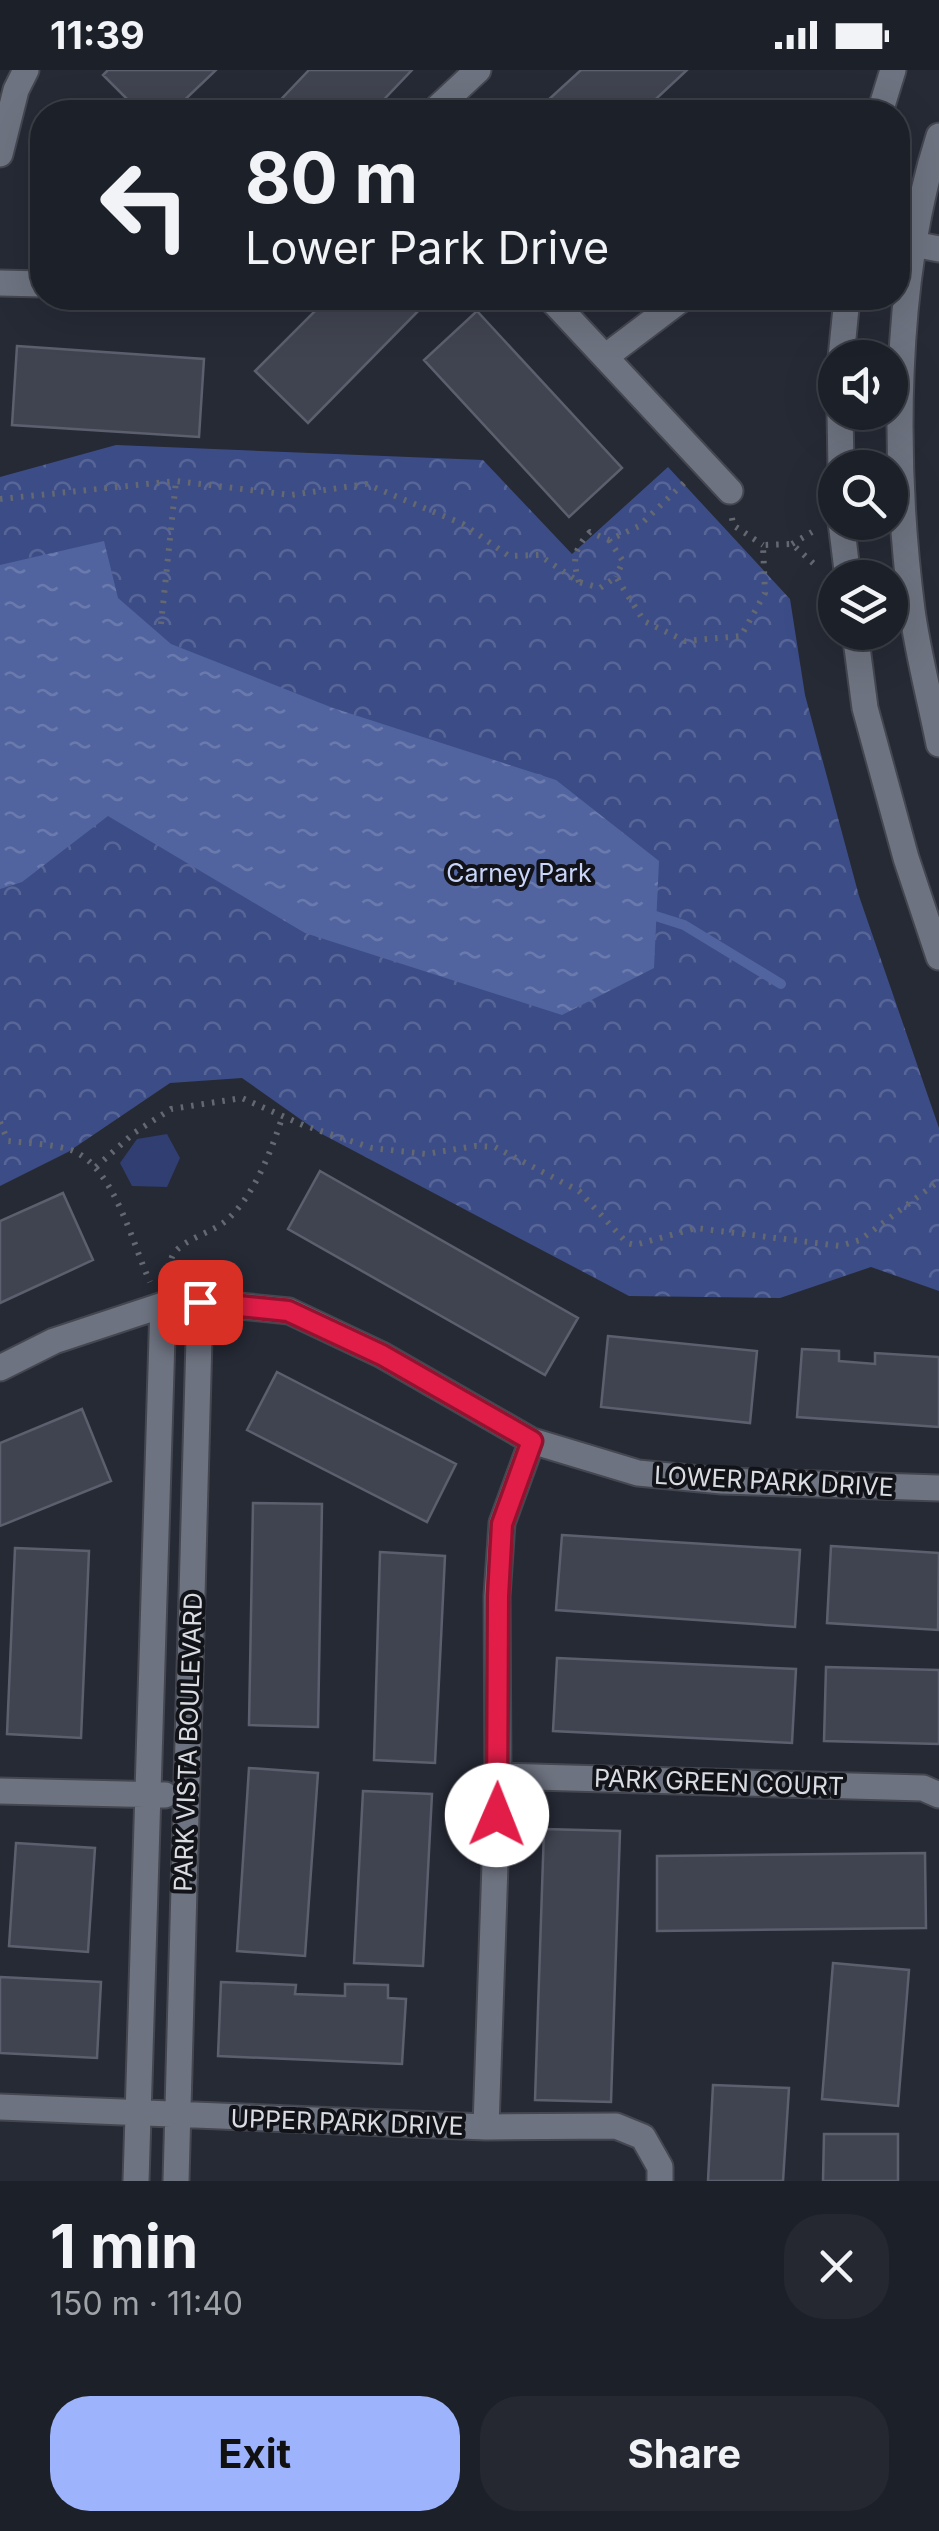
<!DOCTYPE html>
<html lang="en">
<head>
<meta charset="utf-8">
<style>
  :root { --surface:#1c2028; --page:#252830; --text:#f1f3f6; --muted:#a0a3a8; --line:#3a3e45; --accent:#9db4fd }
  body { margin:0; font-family:Inter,sans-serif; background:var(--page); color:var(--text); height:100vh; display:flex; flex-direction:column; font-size:38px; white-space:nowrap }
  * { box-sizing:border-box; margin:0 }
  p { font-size:32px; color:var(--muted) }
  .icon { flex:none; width:55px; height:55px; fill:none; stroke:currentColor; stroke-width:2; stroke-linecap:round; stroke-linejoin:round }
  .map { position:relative; height:2111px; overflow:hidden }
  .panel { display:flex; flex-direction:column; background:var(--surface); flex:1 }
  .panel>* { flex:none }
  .guide { position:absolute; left:30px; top:30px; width:880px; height:210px; border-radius:40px; box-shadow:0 10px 40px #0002,0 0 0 2px var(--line); background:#1c2028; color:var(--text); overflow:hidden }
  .buttons { position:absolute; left:818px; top:270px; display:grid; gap:20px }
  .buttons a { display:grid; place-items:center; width:90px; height:90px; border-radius:50%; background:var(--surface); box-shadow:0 10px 40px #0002,0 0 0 2px var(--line); font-size:50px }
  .pin { position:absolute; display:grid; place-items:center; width:85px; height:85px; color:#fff; margin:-42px; border-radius:20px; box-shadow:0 5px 15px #0006 }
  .me { position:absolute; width:110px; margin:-55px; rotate:1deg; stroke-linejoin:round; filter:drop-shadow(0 0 8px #0008) }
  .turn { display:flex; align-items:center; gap:35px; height:210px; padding:0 50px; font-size:45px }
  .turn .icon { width:130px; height:130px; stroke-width:2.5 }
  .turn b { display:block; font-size:70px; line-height:85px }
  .round { display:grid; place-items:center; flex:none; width:105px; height:105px; border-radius:40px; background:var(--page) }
  .overview { display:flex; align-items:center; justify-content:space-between; height:170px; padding:0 50px }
  h1 { font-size:60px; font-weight:700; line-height:75px }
  .action { display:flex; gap:20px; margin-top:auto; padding:20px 50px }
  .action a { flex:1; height:115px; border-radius:40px; background:var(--accent); color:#111; font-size:40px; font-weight:700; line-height:115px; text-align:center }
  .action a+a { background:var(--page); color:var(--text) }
  .status { display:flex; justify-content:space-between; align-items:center; height:70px; padding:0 50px; background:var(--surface); direction:ltr }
  .status svg { height:28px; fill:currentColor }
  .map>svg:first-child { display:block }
  .green { fill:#303e71 }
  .forest { fill:url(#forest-crowns) }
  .water { fill:url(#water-ripples) }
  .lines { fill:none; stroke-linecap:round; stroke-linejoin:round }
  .stream { stroke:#5264a0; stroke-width:10 }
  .building { fill:#404450; stroke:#5c606e; stroke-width:2.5 }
  .minor-casing { stroke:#444750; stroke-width:29 }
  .tertiary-casing { stroke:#444750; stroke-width:29 }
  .path { stroke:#646871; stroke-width:6; stroke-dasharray:2.5 8; stroke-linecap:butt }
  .minor { stroke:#6e7381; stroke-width:25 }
  .tertiary { stroke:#6e7381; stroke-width:25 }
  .route-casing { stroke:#92132f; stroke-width:25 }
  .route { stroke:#e11d48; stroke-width:18 }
  .labels { text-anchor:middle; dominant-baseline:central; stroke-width:8; stroke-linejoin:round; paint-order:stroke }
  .park-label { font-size:25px; fill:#c9d5f9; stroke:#111318 }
  .street-label { font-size:25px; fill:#d9dce3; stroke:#111318 }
</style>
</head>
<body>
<div class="status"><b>11:39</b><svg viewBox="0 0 49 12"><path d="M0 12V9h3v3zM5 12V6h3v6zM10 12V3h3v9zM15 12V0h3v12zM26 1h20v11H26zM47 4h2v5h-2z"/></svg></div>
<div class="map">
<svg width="939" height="2111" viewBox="0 0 939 2111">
  <defs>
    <pattern id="forest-crowns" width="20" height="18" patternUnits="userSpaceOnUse" patternTransform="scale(2.5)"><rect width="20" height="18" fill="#3c4c86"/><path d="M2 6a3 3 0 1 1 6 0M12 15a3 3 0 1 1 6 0" fill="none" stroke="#586597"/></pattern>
    <pattern id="water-ripples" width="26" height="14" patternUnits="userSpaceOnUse" patternTransform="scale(2.5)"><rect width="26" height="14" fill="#5264a0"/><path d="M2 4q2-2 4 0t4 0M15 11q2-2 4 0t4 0" fill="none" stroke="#6a7aad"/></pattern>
  </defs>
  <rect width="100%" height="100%" fill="#262a35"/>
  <path class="green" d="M 167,1064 L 180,1088 L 167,1117 L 132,1116 L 120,1093 L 137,1069 Z"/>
  <path class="forest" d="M 116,375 L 483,390 L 572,484 L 668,397 L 790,529 L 805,625 L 859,826 L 939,1058 L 939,1221 L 871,1197 L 780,1228 L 629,1226 L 320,1063 L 242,1008 L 170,1013 L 68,1082 L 0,1116 L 0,407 Z"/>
  <path class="water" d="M 104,471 L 118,528 L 171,574 L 333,638 L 556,710 L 659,791 L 654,898 L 562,945 L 305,863 L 108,746 L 22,812 L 0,819 L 0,495 Z"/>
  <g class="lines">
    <path class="stream" d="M 646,843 L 684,855 L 781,914"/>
  </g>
  <path class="building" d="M 108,0 L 216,0 L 172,42 L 140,42 L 103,5 Z
    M 309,0 L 412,0 L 372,42 L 269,42 Z
    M 581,0 L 687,0 L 642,42 L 535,42 Z
    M 328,228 L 431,228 L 308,353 L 255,301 Z
    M 477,241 L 622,398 L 569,447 L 424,290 Z
    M 17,276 L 204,289 L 199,367 L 12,355 Z
    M 320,1101 L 578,1248 L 545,1305 L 288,1159 Z
    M 63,1123 L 93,1190 L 0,1233 L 0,1151 Z
    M 608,1266 L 757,1281 L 750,1353 L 601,1337 Z
    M 802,1279 L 839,1281 L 839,1291 L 875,1294 L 875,1283 L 939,1287 L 939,1357 L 797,1347 Z
    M 277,1302 L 456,1394 L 427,1452 L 247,1360 Z
    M 82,1339 L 111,1411 L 0,1456 L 0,1373 Z
    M 253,1433 L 322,1434 L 318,1657 L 249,1655 Z
    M 562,1465 L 800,1480 L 795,1557 L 556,1540 Z
    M 831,1476 L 939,1483 L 938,1560 L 827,1553 Z
    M 15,1478 L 89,1481 L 81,1668 L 7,1664 Z
    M 380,1482 L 445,1486 L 435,1693 L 374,1690 Z
    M 557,1588 L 796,1599 L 792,1673 L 553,1661 Z
    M 826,1597 L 939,1600 L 939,1674 L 824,1671 Z
    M 249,1698 L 318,1703 L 305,1886 L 237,1881 Z
    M 363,1721 L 432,1724 L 423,1896 L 354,1893 Z
    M 544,1759 L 620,1761 L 611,2032 L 535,2030 Z
    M 16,1773 L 95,1778 L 88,1882 L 9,1876 Z
    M 925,1783 L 926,1858 L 657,1861 L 657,1786 Z
    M 833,1893 L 909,1900 L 898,2036 L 822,2029 Z
    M 0,1907 L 101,1912 L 97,1988 L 0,1983 Z
    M 221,1912 L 296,1915 L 295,1924 L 345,1926 L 345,1914 L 388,1915 L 388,1928 L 406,1929 L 402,1994 L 218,1986 Z
    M 713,2015 L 789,2018 L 783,2111 L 708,2111 Z
    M 824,2064 L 898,2064 L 898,2111 L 823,2111 Z"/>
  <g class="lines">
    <g class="minor-casing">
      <path id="minor" d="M 433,42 L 478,0
        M 0,84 L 16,20 L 26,0
        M 898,171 L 939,179
        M 0,213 L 42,214
        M 550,228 L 730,421
        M 605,287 L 683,228
        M 0,1298 L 54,1271 L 163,1235 L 200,1232 L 289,1241 L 382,1285 L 532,1371 L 638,1403 L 722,1411 L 939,1418
        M 498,1706 L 923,1718 L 939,1725
        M 0,1721 L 165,1725
        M 0,2037 L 486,2057 L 616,2056 L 643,2067 L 660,2097 L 660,2111
        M 486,2057 L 498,1706 L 497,1526 L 502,1453 L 532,1371
        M 136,2111 L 163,1235
        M 176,2111 L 200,1232"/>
    </g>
    <g class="tertiary-casing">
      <path id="tertiary" d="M 880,42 L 893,0
        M 939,66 C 893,209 893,392 912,540 C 918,584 930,629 939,674
        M 841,288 L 847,228
        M 840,342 L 841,398
        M 841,452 L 848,508
        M 855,562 L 865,638 L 906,788 L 939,887"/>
    </g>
    <path class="path" d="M 0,429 L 176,411 L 291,425 L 366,414 L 463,454 L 509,486 L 539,485 L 579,512 L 600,518 L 616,507 L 644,551 L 685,571 L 741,566 L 765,523 L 763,475 L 792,474 L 814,494
      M 732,448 L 733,455 L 763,475
      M 609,470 L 623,491 L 616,507
      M 792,474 L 812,462
      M 579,512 C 572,490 574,479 590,462 L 609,470 L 639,456 L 685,412
      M 161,554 L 176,411
      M 0,1052 L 8,1071 C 28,1073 52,1074 71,1080 C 114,1096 132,1173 150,1212
      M 96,1097 L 134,1063 L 171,1039 L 242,1028 L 303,1055 L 372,1078 L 426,1084 L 475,1076 L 495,1077 L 579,1121 L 627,1173 L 635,1175 L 696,1158 L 840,1176 L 860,1170 L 939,1111
      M 169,1206 L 173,1205 C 172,1197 169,1190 174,1183 C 187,1167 213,1163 228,1149 C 255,1124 272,1079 283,1045"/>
    <use href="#minor" class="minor"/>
    <use href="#tertiary" class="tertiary"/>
  </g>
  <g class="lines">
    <g class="route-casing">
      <path id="route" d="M 200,1232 L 288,1241 L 382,1285 L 532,1371 L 502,1454 L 498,1526 L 497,1745"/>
    </g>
    <use href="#route" class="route"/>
  </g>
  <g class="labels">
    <g class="park-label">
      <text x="519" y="803">Carney Park</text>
    </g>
    <g class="street-label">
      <text transform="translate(774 1411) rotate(3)">LOWER PARK DRIVE</text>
      <text transform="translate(188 1672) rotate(-88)">PARK VISTA BOULEVARD</text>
      <text transform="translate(719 1712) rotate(2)">PARK GREEN COURT</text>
      <text transform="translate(347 2052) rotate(2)">UPPER PARK DRIVE</text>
    </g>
  </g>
</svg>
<div class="buttons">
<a><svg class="icon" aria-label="sound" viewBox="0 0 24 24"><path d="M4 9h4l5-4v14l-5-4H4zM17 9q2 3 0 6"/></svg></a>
<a><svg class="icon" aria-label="search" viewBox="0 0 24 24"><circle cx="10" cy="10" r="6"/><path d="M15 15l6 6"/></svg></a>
<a><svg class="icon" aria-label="layers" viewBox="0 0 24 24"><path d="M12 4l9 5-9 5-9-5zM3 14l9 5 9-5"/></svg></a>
</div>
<div class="pin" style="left:200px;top:1232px;background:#d93025"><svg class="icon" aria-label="arrive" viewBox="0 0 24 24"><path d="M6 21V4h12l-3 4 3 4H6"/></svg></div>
<svg class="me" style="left:497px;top:1745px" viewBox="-20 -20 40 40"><circle r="19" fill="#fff"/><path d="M0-13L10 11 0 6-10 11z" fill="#e11d48"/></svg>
<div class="guide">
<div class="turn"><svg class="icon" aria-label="left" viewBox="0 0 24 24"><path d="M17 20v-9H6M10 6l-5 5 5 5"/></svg><div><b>80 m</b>Lower Park Drive</div></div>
</div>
</div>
<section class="panel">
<div class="overview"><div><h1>1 min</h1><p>150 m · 11:40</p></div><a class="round"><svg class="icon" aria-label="close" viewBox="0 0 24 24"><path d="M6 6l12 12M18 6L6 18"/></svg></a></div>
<div class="action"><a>Exit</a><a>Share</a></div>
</section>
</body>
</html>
